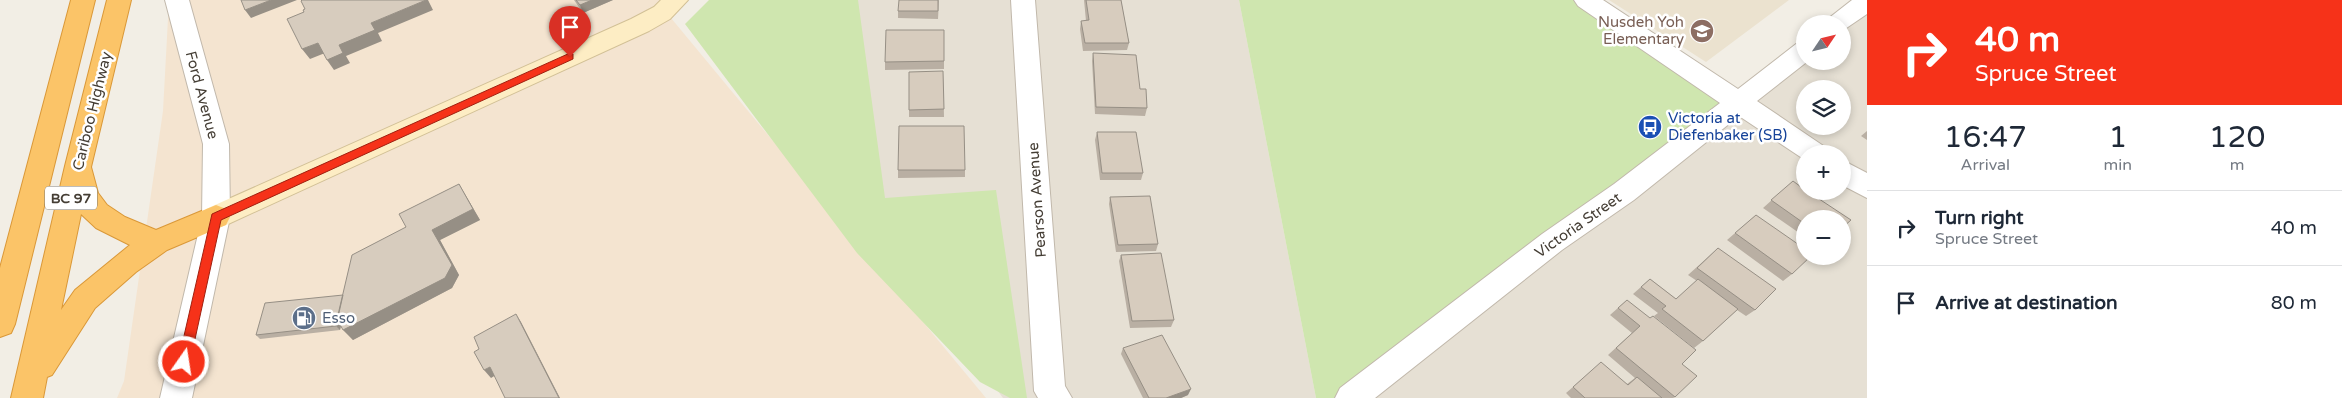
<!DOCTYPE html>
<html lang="en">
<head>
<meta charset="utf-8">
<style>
  :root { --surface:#fff; --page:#f2f2f3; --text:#1f2937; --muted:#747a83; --line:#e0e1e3 }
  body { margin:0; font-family:"Varela Round",sans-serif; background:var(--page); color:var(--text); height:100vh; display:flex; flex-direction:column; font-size:19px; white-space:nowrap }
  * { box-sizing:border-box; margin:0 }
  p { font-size:16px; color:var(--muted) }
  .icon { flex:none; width:28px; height:28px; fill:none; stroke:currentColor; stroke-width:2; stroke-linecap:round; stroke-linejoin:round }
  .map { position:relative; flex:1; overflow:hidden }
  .drawer { display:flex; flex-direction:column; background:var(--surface); width:475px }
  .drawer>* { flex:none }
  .top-card { background:#f63219; color:#fff; overflow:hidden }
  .needle { width:32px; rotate:55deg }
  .fabs { position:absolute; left:1796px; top:15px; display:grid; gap:10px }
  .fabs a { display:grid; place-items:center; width:55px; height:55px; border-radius:50%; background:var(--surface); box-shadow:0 2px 8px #0003; font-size:25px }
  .pin { position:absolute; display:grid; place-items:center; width:42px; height:42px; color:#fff; margin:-51px -21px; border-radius:50% 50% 50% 0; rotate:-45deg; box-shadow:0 0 5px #0007 }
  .pin .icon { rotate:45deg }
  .me { position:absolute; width:55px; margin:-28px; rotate:13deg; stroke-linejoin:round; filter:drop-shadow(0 0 4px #0008) }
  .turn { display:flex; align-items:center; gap:18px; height:105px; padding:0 25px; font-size:22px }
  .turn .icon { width:65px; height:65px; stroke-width:2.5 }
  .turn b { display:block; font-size:35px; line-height:42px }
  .eta { display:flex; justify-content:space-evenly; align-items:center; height:85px; text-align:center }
  .eta b { font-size:30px; font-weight:600; line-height:35px }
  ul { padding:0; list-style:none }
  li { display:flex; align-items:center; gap:15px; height:75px; padding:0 25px; border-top:1px solid var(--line) }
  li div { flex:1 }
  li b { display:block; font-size:19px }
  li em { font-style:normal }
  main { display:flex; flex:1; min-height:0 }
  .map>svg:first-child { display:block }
  .residential { fill:#e6e0d4; fill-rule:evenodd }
  .commercial { fill:#f4e4d0 }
  .education { fill:#ebe2cf }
  .green { fill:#cfe6af }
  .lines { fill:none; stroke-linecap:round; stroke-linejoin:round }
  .street-casing { stroke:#c1b8ab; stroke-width:2 }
  .secondary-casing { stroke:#d2c096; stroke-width:2 }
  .highway-casing { stroke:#da9838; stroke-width:2 }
  .street { fill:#fff; fill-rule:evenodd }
  .secondary { fill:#fdedc4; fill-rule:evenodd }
  .highway { fill:#fbc468; fill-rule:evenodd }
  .wall { fill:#b9afa3 }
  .shaded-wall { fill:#968f85 }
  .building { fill:#d7ccbe; stroke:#968f85 }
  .route { fill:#f63219; stroke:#a02010 }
  .labels { text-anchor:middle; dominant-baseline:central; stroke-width:5; stroke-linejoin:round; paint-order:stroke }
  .shield { fill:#fff; stroke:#7d7872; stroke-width:1 }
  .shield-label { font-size:14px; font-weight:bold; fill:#453e35 }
  .education-label { font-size:15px; fill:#785e54; stroke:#fff; text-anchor:end }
  .street-label { font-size:15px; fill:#453e35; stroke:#fff }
  .transit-label { font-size:15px; fill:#164399; stroke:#fff; text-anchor:start }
  .service-label { font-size:15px; fill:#4e5e75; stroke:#fff; text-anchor:start }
</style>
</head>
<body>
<main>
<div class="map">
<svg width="1867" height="398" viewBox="0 0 1867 398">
  <rect width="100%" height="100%" fill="#f2eee5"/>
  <path class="residential" d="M 788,0 L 1239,0 L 1316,398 L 1003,398 L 776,88 Z
    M 1867,0 L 1867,398 L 1361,398 L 1805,61 L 1842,61 L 1842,24 ZM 1805,89 L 1842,89 L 1842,126 L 1805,126 ZM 1805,154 L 1842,154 L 1842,191 L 1805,191 ZM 1805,219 L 1842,219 L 1842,256 L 1805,256 Z"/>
  <path class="commercial" d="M 169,0 L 676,0 L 671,18 L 986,398 L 117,398 L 124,381 L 163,111 Z"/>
  <path class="education" d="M 1609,0 L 1789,0 L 1706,62 Z"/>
  <path class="green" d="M 709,0 L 858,0 L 885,198 L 996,190 L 1027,398 L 1010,398 L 980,382 L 857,253 L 685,24 Z
    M 1239,0 L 1586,0 L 1736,99 L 1361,398 L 1316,398 Z"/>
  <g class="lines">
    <g class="street-casing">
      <path id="street" d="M 165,0 L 189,0 L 229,144 L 230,217 L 192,398 L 160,398 L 202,217 L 203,144 Z
        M 1011,0 L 1035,0 L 1065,386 L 1072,398 L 1038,398 L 1034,391 Z
        M 1574,0 L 1603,0 L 1738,89 L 1796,44 L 1805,41 L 1805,61 L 1808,61 L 1757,101 L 1825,147 L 1829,154 L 1805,154 L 1805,160 L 1739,116 L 1634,200 L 1562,250 L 1375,398 L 1335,398 L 1340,388 L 1542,234 L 1614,184 L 1720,103 L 1578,6 Z
        M 1852,0 L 1867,0 L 1867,14 L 1842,31 L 1842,24 L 1826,24 L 1829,18 Z
        M 1842,160 L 1867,173 L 1867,198 L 1842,185 Z"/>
    </g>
    <g class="secondary-casing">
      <path id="secondary" d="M 661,0 L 688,0 L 670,19 L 649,31 L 226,225 L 216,229 L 206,225 L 202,217 L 206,209 L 631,19 L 654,7 Z"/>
    </g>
    <g class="highway-casing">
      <path id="highway" d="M 71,0 L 95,0 L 15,324 L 11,333 L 0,337 L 0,268 Z
        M 107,0 L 131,0 L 91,167 L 98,193 L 107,205 L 125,217 L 156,230 L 216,205 L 226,209 L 230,217 L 226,225 L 167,250 L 136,272 L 95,308 L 52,375 L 47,377 L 43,398 L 11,398 L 65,166 ZM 81,214 L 96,228 L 130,245 L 75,290 L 61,310 Z"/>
    </g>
    <use href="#street" class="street"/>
    <use href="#secondary" class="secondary"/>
    <use href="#highway" class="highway"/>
  </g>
  <path class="wall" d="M 574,0 L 613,0 L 583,13 Z
    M 939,0 L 938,19 L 898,18 L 898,11 Z
    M 1084,0 L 1121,0 L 1129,43 L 1127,50 L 1083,51 L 1080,29 L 1081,21 L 1086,21 Z
    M 944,30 L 944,69 L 885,70 L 885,62 Z
    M 1093,53 L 1147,108 L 1145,116 L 1095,114 L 1092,61 Z
    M 943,71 L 944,117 L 909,117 L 909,110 Z
    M 1867,131 L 1867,140 L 1861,136 Z
    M 1097,132 L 1143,173 L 1141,180 L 1100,180 L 1095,140 Z
    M 898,170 L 965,170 L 965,177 L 898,178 Z
    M 1793,181 L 1805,219 L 1805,237 L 1763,208 Z
    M 459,184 L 480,220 L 440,240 L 459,275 L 452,288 L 353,340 L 341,326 L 340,330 L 260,339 L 256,335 L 343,295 L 406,227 Z
    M 1110,197 L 1158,244 L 1156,251 L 1116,252 L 1109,204 Z
    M 1756,215 L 1792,274 L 1783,281 L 1727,240 Z
    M 1718,248 L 1755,310 L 1746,316 L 1737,310 L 1703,341 L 1694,348 L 1654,316 L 1658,313 L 1633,294 L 1650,279 L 1676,299 L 1697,281 L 1688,275 Z
    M 1121,255 L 1174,320 L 1171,327 L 1130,328 L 1119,261 Z
    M 1627,300 L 1682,364 L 1675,397 L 1673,398 L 1571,398 L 1566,393 L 1594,369 L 1627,384 L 1635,378 L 1608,355 L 1632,333 L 1610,315 Z
    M 1123,348 L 1188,395 L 1181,398 L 1143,398 L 1121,354 Z"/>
  <path class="shaded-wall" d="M 271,0 L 297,0 L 251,18 L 245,10 Z
    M 426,0 L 428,0 L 433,10 L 378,33 L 382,41 L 346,56 L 350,63 L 334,70 L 327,60 L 339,45 L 371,23 Z
    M 592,0 L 613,0 L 583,13 L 580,5 Z
    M 318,43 L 325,53 L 310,59 L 302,49 Z
    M 459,184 L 480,220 L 440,240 L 459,275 L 452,288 L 353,340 L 343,330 L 432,230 Z
    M 343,295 L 347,299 L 340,330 L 336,326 Z
    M 516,314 L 521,322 L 560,398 L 559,398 Z
    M 490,367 L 496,375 L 491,378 L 484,370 Z
    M 1191,389 L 1188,395 L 1181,398 L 1166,398 Z"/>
  <path class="building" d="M 241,0 L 271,0 L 245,10 Z
    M 302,0 L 426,0 L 371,23 L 375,30 L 339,45 L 343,53 L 327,60 L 318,43 L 302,49 L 287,19 L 304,12 L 303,10 L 305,9 L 301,1 Z
    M 576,0 L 592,0 L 580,5 Z
    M 899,0 L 938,0 L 938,11 L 898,11 Z
    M 1086,0 L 1121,0 L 1129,43 L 1085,43 L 1081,21 L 1089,20 Z
    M 886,30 L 944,30 L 944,61 L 885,62 Z
    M 1093,53 L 1136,55 L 1140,89 L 1146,89 L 1147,108 L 1096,107 Z
    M 943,71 L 944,109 L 909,110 L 909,72 Z
    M 899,126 L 964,126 L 965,170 L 898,170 Z
    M 1097,132 L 1136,132 L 1143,173 L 1102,173 Z
    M 1793,181 L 1805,190 L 1805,191 L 1807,191 L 1851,220 L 1842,228 L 1842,219 L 1805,219 L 1805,224 L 1771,200 Z
    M 459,184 L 473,209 L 432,230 L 452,265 L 445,278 L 343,330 L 337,319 L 352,255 L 406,227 L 399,214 Z
    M 1150,196 L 1158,244 L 1118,245 L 1110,197 Z
    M 1756,215 L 1805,249 L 1805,256 L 1811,256 L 1792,274 L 1735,233 Z
    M 1718,248 L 1776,289 L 1755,310 L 1697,268 Z
    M 1161,253 L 1174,320 L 1132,321 L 1121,255 Z
    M 1650,279 L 1676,299 L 1698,279 L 1738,309 L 1703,341 L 1662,309 L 1666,306 L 1641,287 Z
    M 343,295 L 336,326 L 256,335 L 265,303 Z
    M 1627,300 L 1650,318 L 1653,316 L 1696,350 L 1682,364 L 1697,376 L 1675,397 L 1616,348 L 1640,326 L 1618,308 Z
    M 516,314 L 559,398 L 505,398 L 490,367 L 484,370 L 474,352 L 479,349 L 474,337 Z
    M 1162,335 L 1191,389 L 1166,398 L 1149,398 L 1123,348 Z
    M 1601,362 L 1628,385 L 1637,377 L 1662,398 L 1585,398 L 1573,387 Z"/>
  <path class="route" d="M 570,53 L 573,54 L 573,59 L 221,220 L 190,362 L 189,366 L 184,368 L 180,366 L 178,362 L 212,214 Z"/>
  <defs>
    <g id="school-disc" transform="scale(1.25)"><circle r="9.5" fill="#8d6e63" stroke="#fff"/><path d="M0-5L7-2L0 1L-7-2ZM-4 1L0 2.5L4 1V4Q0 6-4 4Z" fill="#fff"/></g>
    <g id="bus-disc" transform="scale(1.25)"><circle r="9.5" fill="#1a4fb4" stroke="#fff"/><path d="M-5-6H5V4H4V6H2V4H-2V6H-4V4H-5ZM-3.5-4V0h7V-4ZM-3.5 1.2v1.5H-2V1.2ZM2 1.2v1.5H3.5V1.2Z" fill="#fff"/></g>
    <g id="fuel-disc" transform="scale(1.25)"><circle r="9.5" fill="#5c6f8a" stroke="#fff"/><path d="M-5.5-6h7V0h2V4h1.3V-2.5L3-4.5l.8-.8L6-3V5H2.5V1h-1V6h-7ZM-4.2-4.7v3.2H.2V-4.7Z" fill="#fff"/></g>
  </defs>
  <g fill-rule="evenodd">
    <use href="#school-disc" x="1702" y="31"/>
    <use href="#bus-disc" x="1650" y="127"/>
    <use href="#fuel-disc" x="304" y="318"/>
  </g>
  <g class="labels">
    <rect class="shield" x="45" y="186.5" width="52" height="23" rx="4"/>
    <g class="shield-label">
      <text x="71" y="198">BC 97</text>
    </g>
    <g class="education-label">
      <text x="1684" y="22">Nusdeh Yoh<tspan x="1684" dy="17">Elementary</tspan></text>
    </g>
    <g class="street-label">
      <text transform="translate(202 95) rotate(75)">Ford Avenue</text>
      <text transform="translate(92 111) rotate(-76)">Cariboo Highway</text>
      <text transform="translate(1037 200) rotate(-94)">Pearson Avenue</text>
      <text transform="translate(1578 225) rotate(-35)">Victoria Street</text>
    </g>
    <g class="transit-label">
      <text x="1668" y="118">Victoria at<tspan x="1668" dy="17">Diefenbaker (SB)</tspan></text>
    </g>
    <g class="service-label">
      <text x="322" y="318">Esso</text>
    </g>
  </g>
</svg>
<div class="fabs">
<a><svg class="needle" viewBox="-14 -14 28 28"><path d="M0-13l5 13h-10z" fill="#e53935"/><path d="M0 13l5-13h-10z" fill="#747a83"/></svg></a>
<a><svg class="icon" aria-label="layers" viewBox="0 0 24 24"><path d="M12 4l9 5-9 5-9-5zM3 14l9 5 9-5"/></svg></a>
<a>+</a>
<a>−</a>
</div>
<div class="pin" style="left:570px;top:57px;background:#d93025"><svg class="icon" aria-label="arrive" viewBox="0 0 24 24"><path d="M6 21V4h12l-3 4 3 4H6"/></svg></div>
<svg class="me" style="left:184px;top:362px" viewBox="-20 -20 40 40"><circle r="17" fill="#f63219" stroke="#fff" stroke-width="3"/><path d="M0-11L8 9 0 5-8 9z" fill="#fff"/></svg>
</div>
<section class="drawer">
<div class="top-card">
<div class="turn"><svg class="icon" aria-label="right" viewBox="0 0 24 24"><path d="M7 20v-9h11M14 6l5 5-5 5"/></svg><div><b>40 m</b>Spruce Street</div></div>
</div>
<div class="eta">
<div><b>16:47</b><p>Arrival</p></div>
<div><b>1</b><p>min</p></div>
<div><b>120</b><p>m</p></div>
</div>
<ul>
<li><svg class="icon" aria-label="right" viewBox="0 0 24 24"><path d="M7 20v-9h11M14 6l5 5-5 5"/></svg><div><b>Turn right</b><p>Spruce Street</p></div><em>40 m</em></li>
<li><svg class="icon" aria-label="arrive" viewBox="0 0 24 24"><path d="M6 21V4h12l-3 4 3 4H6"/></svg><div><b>Arrive at destination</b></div><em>80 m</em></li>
</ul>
</section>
</main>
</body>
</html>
